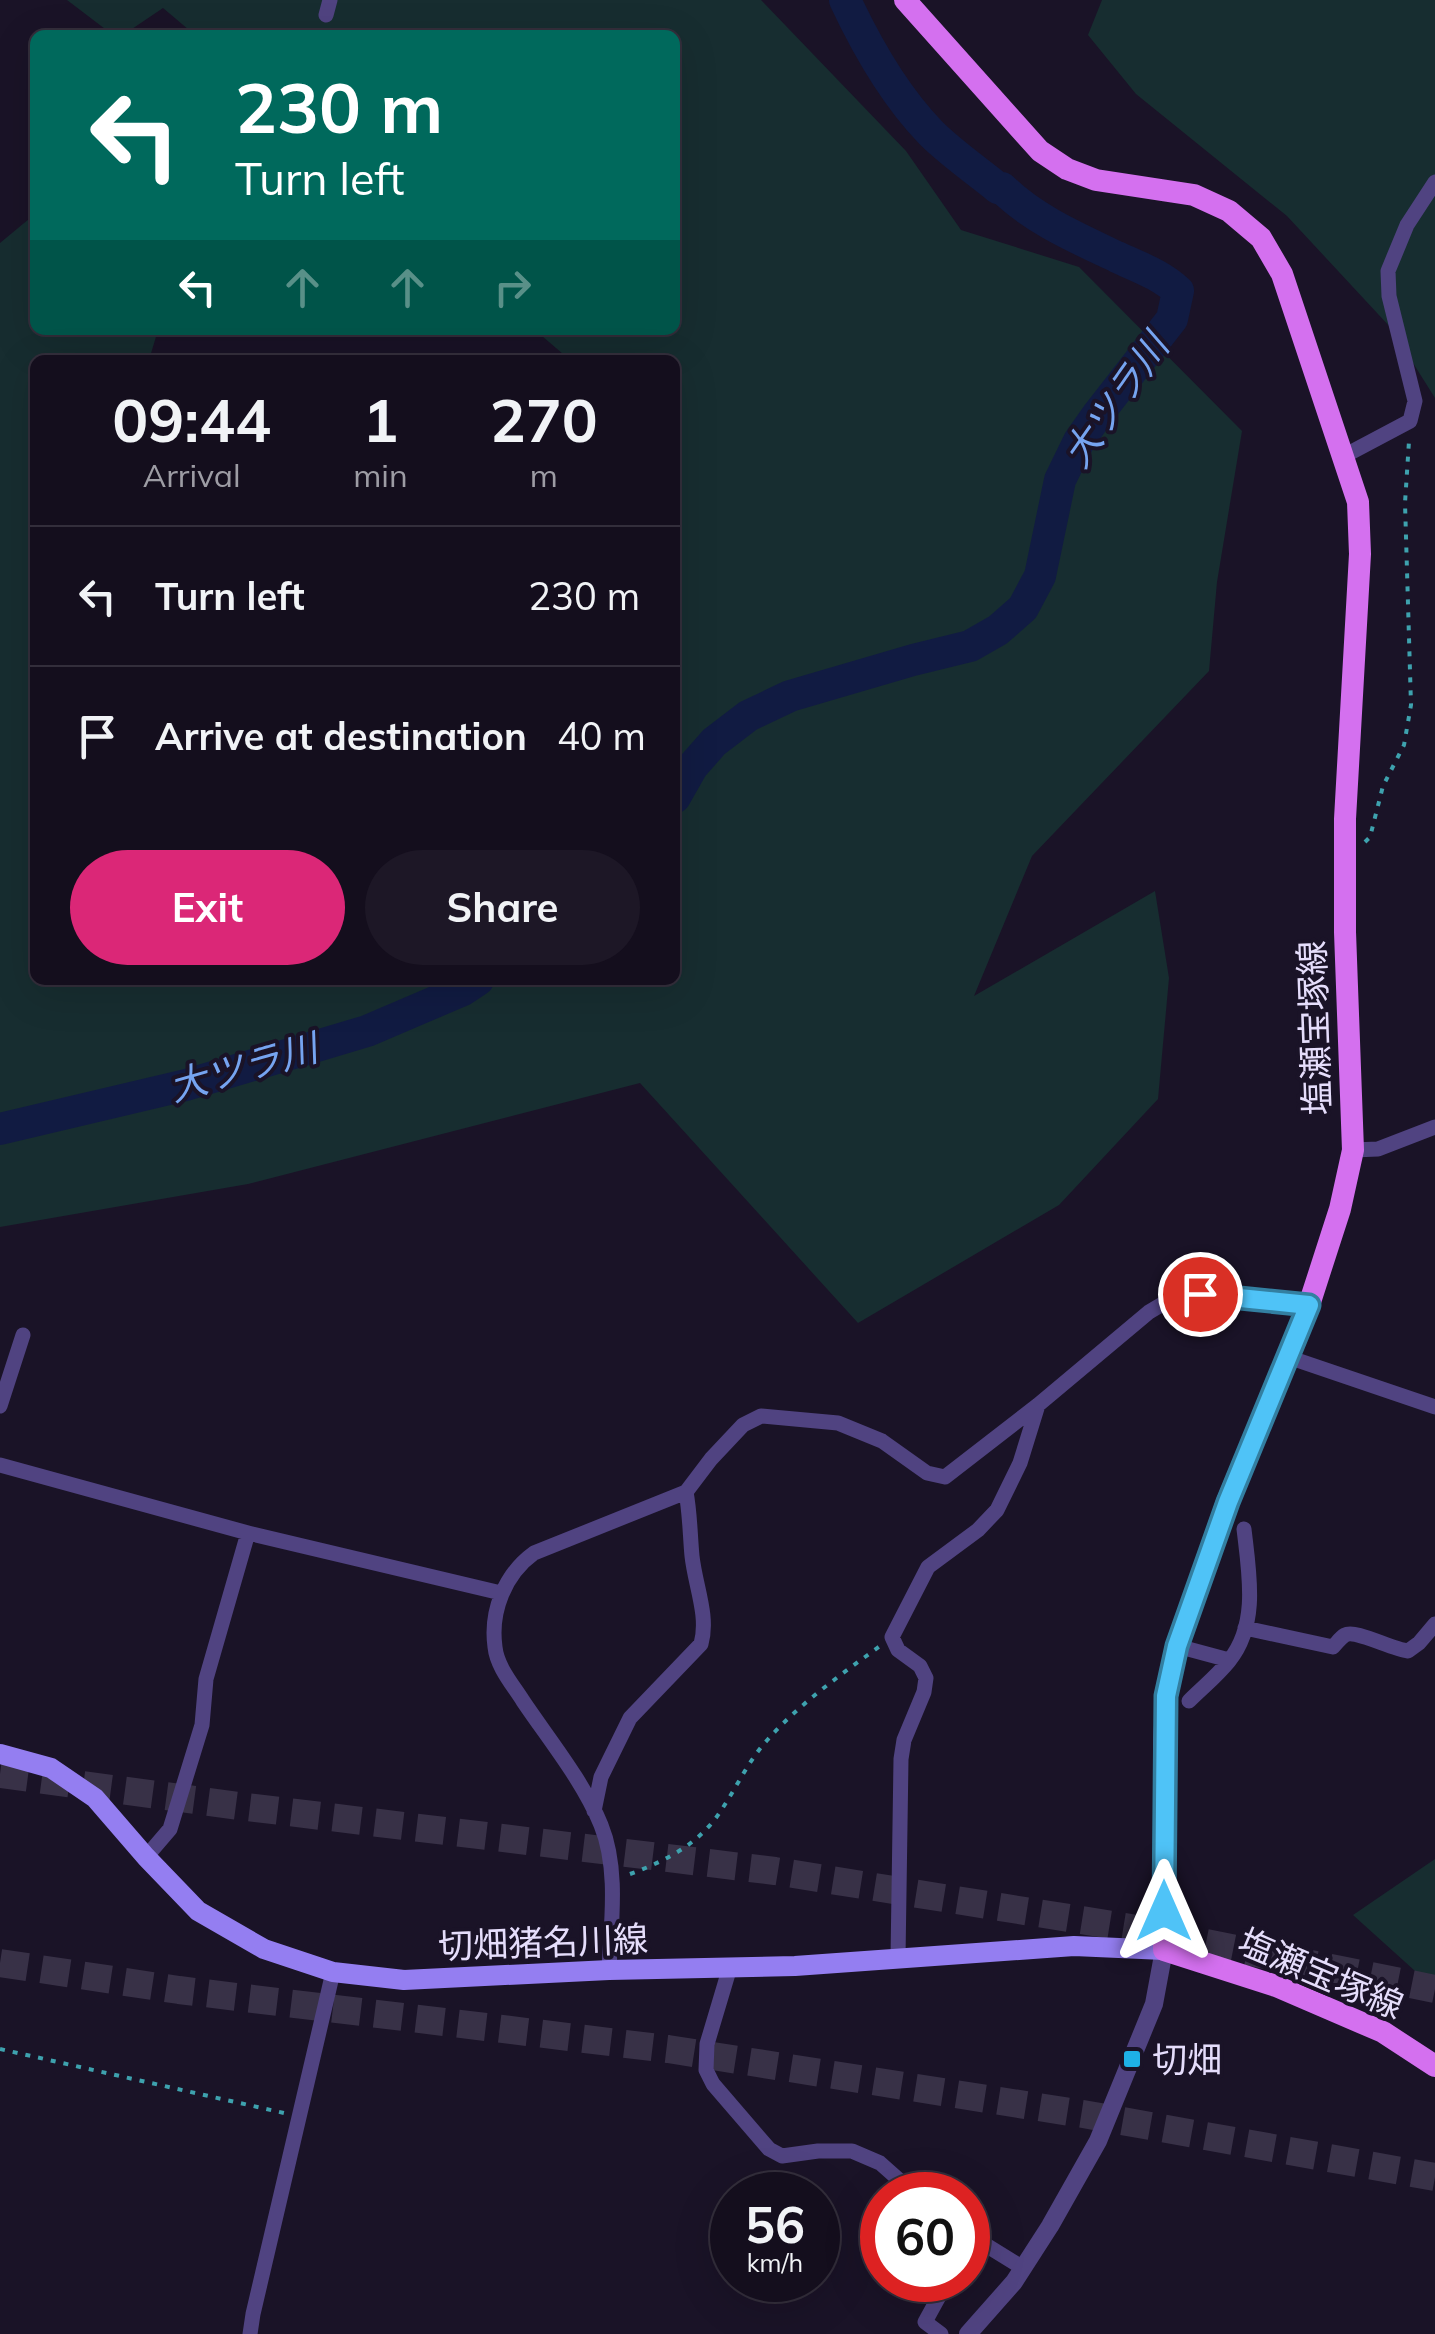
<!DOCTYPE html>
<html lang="en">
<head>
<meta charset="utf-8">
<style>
  :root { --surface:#140e1d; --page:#1d1726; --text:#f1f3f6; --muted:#9d9ca4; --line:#332e3b; --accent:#db2777 }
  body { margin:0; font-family:Mulish,"Noto Sans JP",sans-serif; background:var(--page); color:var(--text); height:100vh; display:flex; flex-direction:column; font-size:38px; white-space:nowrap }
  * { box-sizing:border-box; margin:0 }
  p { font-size:32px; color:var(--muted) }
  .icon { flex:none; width:55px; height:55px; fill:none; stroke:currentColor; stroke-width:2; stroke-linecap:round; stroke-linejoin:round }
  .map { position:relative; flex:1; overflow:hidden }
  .side { position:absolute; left:30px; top:355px; width:650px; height:630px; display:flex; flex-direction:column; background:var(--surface); border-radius:15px; box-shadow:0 10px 40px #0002,0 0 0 2px var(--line) }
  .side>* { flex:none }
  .top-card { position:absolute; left:30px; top:30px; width:650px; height:305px; border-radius:15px; box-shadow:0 10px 40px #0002,0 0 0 2px var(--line); background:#00695c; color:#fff; overflow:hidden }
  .speed { position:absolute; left:710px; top:2172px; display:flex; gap:20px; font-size:50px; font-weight:700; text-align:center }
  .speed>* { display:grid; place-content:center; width:130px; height:130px; border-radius:50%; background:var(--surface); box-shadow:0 10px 40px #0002,0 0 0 2px var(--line); line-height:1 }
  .speed small { font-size:25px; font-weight:400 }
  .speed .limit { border:15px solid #d22; background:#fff; color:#111 }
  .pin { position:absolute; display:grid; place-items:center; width:85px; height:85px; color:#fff; margin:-42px; border:5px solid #fff; border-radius:50%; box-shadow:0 2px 10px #0007 }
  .me { position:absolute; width:110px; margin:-55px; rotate:0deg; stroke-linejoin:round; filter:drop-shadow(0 0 8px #0008) }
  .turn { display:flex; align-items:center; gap:35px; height:210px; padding:0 40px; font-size:45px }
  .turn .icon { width:130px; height:130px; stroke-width:2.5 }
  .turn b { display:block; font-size:70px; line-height:85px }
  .lanes { display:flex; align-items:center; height:95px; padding:0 40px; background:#0003; justify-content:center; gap:50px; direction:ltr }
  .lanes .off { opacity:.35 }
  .eta { display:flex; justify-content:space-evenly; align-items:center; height:170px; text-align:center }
  .eta b { font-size:60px; font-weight:700; line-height:70px }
  .button { display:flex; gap:20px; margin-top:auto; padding:20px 40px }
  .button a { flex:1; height:115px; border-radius:60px; background:var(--accent); color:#fff; font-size:40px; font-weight:700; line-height:115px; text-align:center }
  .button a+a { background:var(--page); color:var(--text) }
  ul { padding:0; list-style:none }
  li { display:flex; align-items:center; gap:30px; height:140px; padding:0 40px; border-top:2px solid var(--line) }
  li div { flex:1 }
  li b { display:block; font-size:38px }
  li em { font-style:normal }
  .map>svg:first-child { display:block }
  .green { fill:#172d30 }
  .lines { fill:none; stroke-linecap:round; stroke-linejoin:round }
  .river { stroke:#111b42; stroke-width:32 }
  .motorway-tunnel { stroke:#383147; stroke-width:28; stroke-dasharray:28 14; stroke-linecap:butt }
  .path { stroke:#3ea2ae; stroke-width:4; stroke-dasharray:5 8; stroke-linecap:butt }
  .minor { stroke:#504381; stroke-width:15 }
  .tertiary { stroke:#504381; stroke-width:18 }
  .secondary { stroke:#947ef1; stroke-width:20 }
  .primary { stroke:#d470ef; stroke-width:22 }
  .route-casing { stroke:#337fa1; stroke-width:25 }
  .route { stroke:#4fc3f7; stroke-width:18 }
  .poi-dot { fill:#1eb1e6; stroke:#1a1327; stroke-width:4 }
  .labels { text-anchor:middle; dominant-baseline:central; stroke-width:8; stroke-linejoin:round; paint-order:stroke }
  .street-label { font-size:35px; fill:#e5ddfb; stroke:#1a1327 }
  .poi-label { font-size:35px; fill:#e5ddfb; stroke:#1a1327; text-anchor:start }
  .water-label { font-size:38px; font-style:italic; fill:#76a4f0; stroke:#1a1327 }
</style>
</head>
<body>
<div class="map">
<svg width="1435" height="2334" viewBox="0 0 1435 2334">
  <rect width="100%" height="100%" fill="#1a1327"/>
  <path class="green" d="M 67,0 L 761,0 L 906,151 L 961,230 L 1079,267 L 1242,431 L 1217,582 L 1209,671 L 1032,856 L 974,996 L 1155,891 L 1169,978 L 1158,1099 L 1059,1205 L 858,1323 L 640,1083 L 248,1184 L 0,1227 L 0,243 L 35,214 L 35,330 L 158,330 L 149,360 L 35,360 L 35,980 L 675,980 L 675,360 L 570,360 L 535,330 L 675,330 L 675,35 L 195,35 L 163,8 L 126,33 L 113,35 Z
    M 1102,0 L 1435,0 L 1435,398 L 1391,328 L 1287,216 L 1136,94 L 1088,35 Z
    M 1435,1859 L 1435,1989 L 1353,1915 Z"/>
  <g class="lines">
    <path class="river" d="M 675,797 L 692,767 L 714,742 L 748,716 L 790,696 L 913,660 L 970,646 L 998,630 L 1023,608 L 1040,576 L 1060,480 L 1079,441 L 1098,414 L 1172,319 L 1178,291 C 1160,274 1138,267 1117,257 C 1077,238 1033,219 1002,188 L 998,188 C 976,170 951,153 931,133 C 894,95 867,47 845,0
      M 0,1129 L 186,1085 L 367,1031 L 463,990 L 478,980"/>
    <path class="motorway-tunnel" d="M 0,1774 L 247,1807 L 775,1871 L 1131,1928 L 1435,1989
      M 0,1963 L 179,1990 L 668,2049 L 1083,2114 L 1435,2177"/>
    <path class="path" d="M 1365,842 L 1370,837 L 1383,786 L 1404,745 L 1411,705 L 1405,503 L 1409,441
      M 630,1874 C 666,1861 701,1843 722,1809 C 736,1788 747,1764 763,1745 C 796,1706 839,1676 880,1646
      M 0,2049 L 284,2113"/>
    <path class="minor" d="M 326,15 L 330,0
      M 1344,456 L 1410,421 L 1415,401 L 1389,296 L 1388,271 L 1407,225 L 1435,182
      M 1353,1150 L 1378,1149 L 1435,1127
      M 1288,1357 L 1435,1407
      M 0,1406 L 23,1335
      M 0,1465 L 248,1533 L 501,1593
      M 1245,1628 L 1333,1647 C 1337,1643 1340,1638 1345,1635 C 1355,1629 1391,1649 1408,1651 L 1419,1643 L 1435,1624
      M 1177,1646 L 1229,1660
      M 1189,1701 C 1202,1688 1217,1676 1229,1661 C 1259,1624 1249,1573 1244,1529
      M 594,1811 L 601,1777 L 630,1718 L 701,1644 C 709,1616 695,1585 692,1556 C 690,1535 690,1513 686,1492
      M 146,1857 L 170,1829 L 202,1725 L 206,1679 L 248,1533
      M 898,1958 L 901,1759 L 904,1740 L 924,1692 L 926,1678 L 920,1666 L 898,1650 L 892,1637 L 928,1567 L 978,1530 L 997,1510 L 1020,1463 L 1038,1405
      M 730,1967 L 707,2044 L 706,2070 L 713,2084 L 769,2149 L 782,2156 L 818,2151 L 852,2151 L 880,2163 L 916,2195
      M 609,1970 C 611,1924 619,1869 601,1825 C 583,1781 550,1741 523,1701 C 513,1685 497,1667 495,1647 C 490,1611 505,1574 534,1553 L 686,1492 L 711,1459 L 743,1425 L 761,1416 L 838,1423 L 882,1441 L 927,1473 L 945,1477 L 1038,1405 L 1149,1312 L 1171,1299 L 1200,1294 L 1309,1305
      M 968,2234 L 1023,2268
      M 250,2334 L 253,2314 L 333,1972
      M 941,2334 L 925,2322 L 948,2280"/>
    <path class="tertiary" d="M 968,2334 L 1014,2282 L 1050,2226 L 1098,2141 L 1154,2004 L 1164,1950"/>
    <path class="secondary" d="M 0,1754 L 51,1768 L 95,1798 L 146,1857 L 198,1911 L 264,1949 L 333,1972 L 404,1980 L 609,1970 L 795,1966 L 1074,1946 L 1164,1950"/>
    <path class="primary" d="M 905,0 L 1040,151 L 1067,169 L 1096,180 L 1194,195 L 1229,211 L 1261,238 L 1282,274 L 1358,502 L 1360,554 L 1345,819 L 1345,932 L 1353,1150 L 1340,1209 L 1309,1305 L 1227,1502 L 1177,1646 L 1166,1696 L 1164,1755 L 1164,1950 L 1276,1986 L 1383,2032 L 1435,2066"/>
  </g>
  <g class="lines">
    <g class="route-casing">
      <path id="route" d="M 1164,1911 L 1166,1696 L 1177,1646 L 1228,1502 L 1309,1305 L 1200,1294"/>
    </g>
    <use href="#route" class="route"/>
  </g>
  <rect class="poi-dot" x="1122" y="2049" width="20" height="20" rx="5"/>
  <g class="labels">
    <g class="street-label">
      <text transform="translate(1314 1028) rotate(-92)">塩瀬宝塚線</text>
      <text transform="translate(543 1942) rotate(-2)">切畑猪名川線</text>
      <text transform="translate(1321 1973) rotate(23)">塩瀬宝塚線</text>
    </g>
    <g class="poi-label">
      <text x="1152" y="2059">切畑</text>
    </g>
    <g class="water-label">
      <text transform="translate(1115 400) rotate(-55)">大ツラ川</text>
      <text transform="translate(243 1067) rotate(-16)">大ツラ川</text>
    </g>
  </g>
</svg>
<div class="speed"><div>56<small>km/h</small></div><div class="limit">60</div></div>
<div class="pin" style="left:1200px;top:1294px;background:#d93025"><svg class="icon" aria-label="arrive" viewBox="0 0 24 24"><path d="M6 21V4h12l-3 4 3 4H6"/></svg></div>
<svg class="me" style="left:1164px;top:1911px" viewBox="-20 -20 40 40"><path d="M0-17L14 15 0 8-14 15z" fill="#4fc3f7" stroke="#fff" stroke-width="4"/></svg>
<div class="top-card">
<div class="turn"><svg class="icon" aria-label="left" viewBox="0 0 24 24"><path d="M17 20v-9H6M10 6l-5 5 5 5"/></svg><div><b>230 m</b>Turn left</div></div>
<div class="lanes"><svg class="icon" aria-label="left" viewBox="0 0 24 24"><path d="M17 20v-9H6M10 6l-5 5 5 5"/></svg><svg class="icon off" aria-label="ahead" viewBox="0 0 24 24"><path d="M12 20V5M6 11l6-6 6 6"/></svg><svg class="icon off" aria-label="ahead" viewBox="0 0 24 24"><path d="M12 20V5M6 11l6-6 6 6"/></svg><svg class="icon off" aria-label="right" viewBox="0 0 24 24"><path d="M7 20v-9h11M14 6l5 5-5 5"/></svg></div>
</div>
<section class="side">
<div class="eta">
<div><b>09:44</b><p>Arrival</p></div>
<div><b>1</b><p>min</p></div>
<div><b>270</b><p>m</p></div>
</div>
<ul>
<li><svg class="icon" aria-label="left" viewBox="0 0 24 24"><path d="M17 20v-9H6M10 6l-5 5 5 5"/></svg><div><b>Turn left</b></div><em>230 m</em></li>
<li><svg class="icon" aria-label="arrive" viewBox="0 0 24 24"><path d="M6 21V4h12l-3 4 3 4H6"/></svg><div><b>Arrive at destination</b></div><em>40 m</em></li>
</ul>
<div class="button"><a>Exit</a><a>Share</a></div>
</section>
</div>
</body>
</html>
